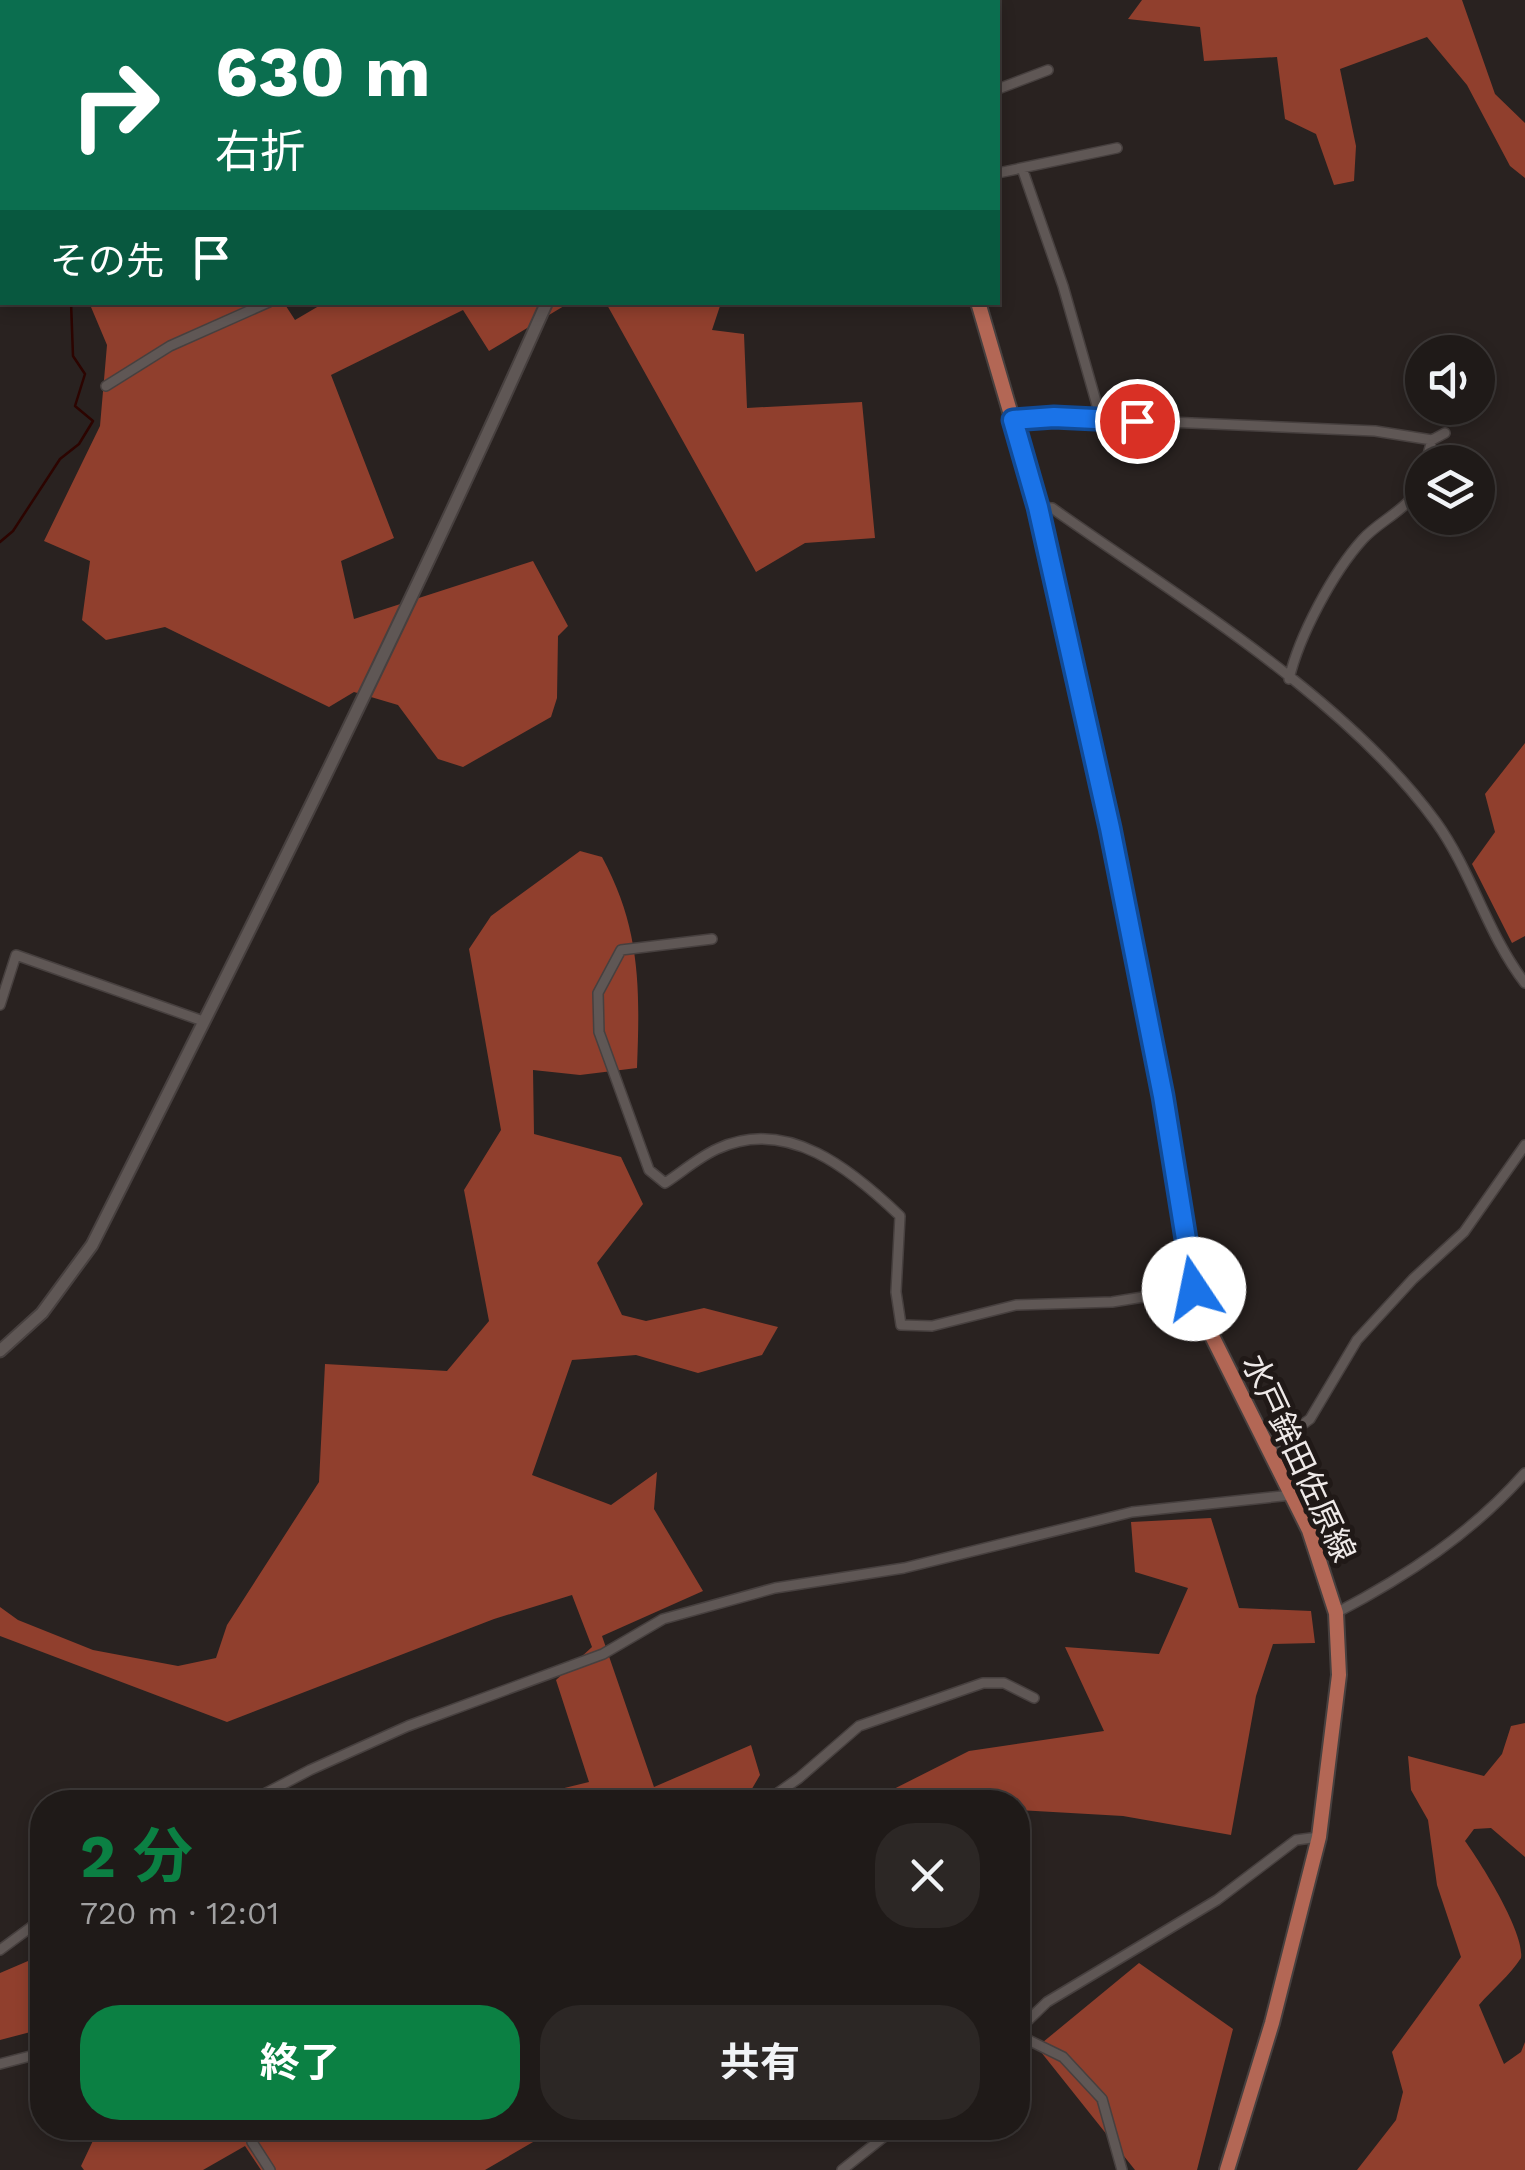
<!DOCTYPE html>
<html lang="ja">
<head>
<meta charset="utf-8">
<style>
  :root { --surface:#1f1a18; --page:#2c2725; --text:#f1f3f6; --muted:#a1a1a2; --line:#3c3837; --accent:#0b8043 }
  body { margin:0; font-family:"Work Sans","Noto Sans JP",sans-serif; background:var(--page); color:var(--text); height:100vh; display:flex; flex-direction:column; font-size:38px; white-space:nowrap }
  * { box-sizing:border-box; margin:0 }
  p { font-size:32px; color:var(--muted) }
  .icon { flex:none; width:55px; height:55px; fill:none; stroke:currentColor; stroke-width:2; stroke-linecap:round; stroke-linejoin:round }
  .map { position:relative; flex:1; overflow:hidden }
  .sheet { position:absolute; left:30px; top:1790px; width:1000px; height:350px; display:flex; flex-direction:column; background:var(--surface); border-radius:40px; box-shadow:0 5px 15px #0003,0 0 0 2px var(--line) }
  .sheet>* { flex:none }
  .top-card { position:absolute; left:0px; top:0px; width:1000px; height:305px; box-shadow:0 5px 15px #0003,0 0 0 2px var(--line); background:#0b6e4f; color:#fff; overflow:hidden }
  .fabs { position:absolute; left:1405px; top:335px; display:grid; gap:20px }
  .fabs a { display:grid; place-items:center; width:90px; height:90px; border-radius:50%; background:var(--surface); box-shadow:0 5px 15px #0003,0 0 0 2px var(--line); font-size:50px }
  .pin { position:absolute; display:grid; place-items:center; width:85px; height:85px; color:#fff; margin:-42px; border:5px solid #fff; border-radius:50%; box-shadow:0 2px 10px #0007 }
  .me { position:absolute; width:110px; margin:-55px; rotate:349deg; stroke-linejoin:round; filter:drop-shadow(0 0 8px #0008) }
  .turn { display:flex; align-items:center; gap:35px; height:210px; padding:0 50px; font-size:45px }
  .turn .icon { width:130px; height:130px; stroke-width:2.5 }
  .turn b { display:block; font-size:70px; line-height:85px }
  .then { display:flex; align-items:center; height:95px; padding:0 50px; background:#0003; gap:20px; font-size:38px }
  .round { display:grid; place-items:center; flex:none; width:105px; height:105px; border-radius:40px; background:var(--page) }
  .head { display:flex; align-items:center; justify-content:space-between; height:170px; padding:0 50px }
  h1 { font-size:60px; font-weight:700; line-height:75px; color:var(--accent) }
  .cta { display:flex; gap:20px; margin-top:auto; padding:20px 50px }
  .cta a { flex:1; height:115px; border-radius:40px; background:var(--accent); color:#fff; font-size:40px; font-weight:700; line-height:115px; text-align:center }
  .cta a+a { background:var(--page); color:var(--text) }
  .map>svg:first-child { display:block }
  .forest { fill:#903f2d }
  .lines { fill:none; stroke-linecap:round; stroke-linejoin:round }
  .stream { stroke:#2c0400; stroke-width:2.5 }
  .minor-casing { stroke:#47403f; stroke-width:12 }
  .tertiary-casing { stroke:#47403f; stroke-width:15 }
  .primary-casing { stroke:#47403f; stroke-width:18 }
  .minor { stroke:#5f5755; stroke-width:9 }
  .tertiary { stroke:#5f5755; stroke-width:11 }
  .primary { stroke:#b36755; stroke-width:14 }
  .route-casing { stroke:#114b97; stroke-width:25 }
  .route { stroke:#1a73e8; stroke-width:18 }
  .labels { text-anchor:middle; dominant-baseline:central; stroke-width:10; stroke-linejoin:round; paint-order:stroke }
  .street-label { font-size:32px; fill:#eee9e8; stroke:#201917 }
</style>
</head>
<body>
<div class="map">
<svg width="1525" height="2170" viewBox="0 0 1525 2170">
  <rect width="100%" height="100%" fill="#292220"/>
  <path class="forest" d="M 0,0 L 274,0 L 2,2 L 2,191 Z
    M 396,0 L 676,0 L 394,2 Z
    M 1142,0 L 1462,0 L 1495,94 L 1525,123 L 1525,178 L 1510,166 L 1467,85 L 1427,37 L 1340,69 L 1356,146 L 1354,181 L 1334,185 L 1316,134 L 1285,119 L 1277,57 L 1204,61 L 1200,27 L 1128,19 Z
    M 99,303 L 284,303 L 295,320 L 324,303 L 569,303 L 489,351 L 463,310 L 331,375 L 394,538 L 341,561 L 354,619 L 533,561 L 568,626 L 558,636 L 557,698 L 551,717 L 463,767 L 438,759 L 398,705 L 354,692 L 329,707 L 165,627 L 106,640 L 82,620 L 90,561 L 44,541 L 100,426 L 107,345 L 91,307 Z
    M 606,303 L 721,303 L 712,330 L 744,334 L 747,408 L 862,402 L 875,538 L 805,543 L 756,572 Z
    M 1525,743 L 1525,936 L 1512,943 L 1472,864 L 1495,832 L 1485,794 Z
    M 580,851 L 602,857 C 641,929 640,989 637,1068 L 580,1075 L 533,1070 L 534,1134 L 621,1157 L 643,1204 L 597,1263 L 622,1315 L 646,1321 L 704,1308 L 778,1327 L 762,1355 L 698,1373 L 636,1355 L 572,1360 L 532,1475 L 611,1505 L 657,1472 L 654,1509 L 703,1591 L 602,1636 L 654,1787 L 751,1745 L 760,1775 L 746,1799 L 739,1802 L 507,1802 L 589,1782 L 556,1680 L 592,1647 L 572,1595 L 494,1619 L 227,1722 L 0,1636 L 0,1607 L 18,1620 L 93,1650 L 178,1666 L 216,1658 L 227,1625 L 319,1482 L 325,1364 L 447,1371 L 489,1321 L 464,1190 L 501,1130 L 469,949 L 491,916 Z
    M 1211,1518 L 1239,1608 L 1311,1611 L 1315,1643 L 1273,1644 L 1256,1696 L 1231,1835 L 1123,1816 L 1018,1810 L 1018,1802 L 868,1802 L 969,1751 L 1104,1731 L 1065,1647 L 1159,1654 L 1188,1588 L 1135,1572 L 1131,1522 Z
    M 1525,1723 L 1525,1857 L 1491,1828 L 1474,1829 L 1465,1841 C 1481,1863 1525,1933 1521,1958 C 1510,1975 1492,1990 1479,2005 L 1504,2064 L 1521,2052 L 1525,2042 L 1525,2170 L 1357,2170 L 1396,2120 L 1403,2092 L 1392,2052 L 1461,1957 L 1437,1885 L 1428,1820 L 1411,1790 L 1408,1756 L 1484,1776 L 1502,1754 L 1511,1726 Z
    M 42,1955 L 42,2029 L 0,2040 L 0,1973 Z
    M 1139,1963 L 1233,2029 L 1197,2170 L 1135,2170 L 1037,2047 Z
    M 99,2128 L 549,2128 L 540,2138 L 485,2170 L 261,2170 L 245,2146 L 203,2170 L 84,2170 L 81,2166 Z"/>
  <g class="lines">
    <path class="stream" d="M 0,542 L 13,531 L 60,459 L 79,444 L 93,421 L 75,406 L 85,374 L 73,356 L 71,302"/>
    <g class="minor-casing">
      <path id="minor" d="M 493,0 L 494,2
        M 998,89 L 1048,70
        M 1022,168 L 1063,286 L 1101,419
        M 998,173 L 1117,148
        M 106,386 L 170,346 L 269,302
        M 1013,421 L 1054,417 L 1375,431 L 1432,440 L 1445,433
        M 1426,462 L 1432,440
        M 1038,507 L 1052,508 C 1178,597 1345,697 1436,822 C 1472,872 1487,934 1525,983
        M 1289,679 C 1299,636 1333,572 1363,539 C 1382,518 1414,508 1422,478
        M 712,939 L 621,950 L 598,993 L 599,1032 L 649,1170 L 665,1183 C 682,1172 699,1157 717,1149 C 787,1116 852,1170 900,1216 L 896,1292 L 901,1325 L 932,1326 L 1016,1305 L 1112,1302 L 1193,1289
        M 0,1005 L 16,955 L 203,1021
        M 1269,1449 L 1310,1419 L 1357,1340 L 1413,1279 L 1464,1232 L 1525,1145
        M 1336,1613 C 1407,1576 1472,1533 1525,1473
        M 249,1802 L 310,1770 L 408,1726 L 603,1654 L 663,1619 L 775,1588 L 904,1568 L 1132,1512 L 1292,1495
        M 765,1802 L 799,1778 L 859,1726 L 983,1683 L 1004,1683 L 1034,1698
        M 0,1950 L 42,1919
        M 1018,2030 L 1047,2002 L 1217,1900 L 1296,1840 L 1319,1837
        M 1018,2035 L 1063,2057 L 1102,2099 L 1122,2170
        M 0,2064 L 42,2053
        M 252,2142 L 270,2170
        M 842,2170 L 895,2128"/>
    </g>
    <g class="tertiary-casing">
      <path id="tertiary" d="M 694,2 L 695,0
        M 0,1351 L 42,1313 L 92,1245 C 249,933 405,621 547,302"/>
    </g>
    <g class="primary-casing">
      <path id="primary" d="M 869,0 L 870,2
        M 978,302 L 1038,507 L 1110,827 L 1163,1096 L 1193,1289 L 1208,1328 L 1309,1530 L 1336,1613 L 1339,1675 L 1319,1837 L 1272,2023 L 1227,2170"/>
    </g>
    <use href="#minor" class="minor"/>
    <use href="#tertiary" class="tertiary"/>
    <use href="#primary" class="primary"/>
  </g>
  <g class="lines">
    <g class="route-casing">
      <path id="route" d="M 1137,421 L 1054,417 L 1013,420 L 1038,507 L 1110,828 L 1163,1096 L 1194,1289"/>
    </g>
    <use href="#route" class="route"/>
  </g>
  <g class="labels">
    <g class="street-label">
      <text transform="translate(1299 1458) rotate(65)">水戸鉾田佐原線</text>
    </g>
  </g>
</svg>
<div class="fabs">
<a><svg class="icon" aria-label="sound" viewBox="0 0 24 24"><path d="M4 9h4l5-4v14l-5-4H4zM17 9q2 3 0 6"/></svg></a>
<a><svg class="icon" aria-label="layers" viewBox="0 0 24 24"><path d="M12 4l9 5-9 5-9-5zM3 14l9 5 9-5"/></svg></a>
</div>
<div class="pin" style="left:1137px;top:421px;background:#d93025"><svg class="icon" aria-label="arrive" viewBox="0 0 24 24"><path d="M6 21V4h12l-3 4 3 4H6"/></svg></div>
<svg class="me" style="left:1194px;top:1289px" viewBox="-20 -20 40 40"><circle r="19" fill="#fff"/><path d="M0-13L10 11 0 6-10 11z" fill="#1a73e8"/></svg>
<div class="top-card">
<div class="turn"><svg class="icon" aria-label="right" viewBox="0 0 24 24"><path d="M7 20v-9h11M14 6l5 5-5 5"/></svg><div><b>630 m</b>右折</div></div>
<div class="then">その先<svg class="icon" aria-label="arrive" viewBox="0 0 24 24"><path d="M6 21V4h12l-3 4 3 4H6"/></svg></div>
</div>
<section class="sheet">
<div class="head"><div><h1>2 分</h1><p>720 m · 12:01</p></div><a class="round"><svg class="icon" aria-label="close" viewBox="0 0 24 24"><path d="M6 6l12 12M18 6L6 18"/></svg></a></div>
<div class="cta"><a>終了</a><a>共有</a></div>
</section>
</div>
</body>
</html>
